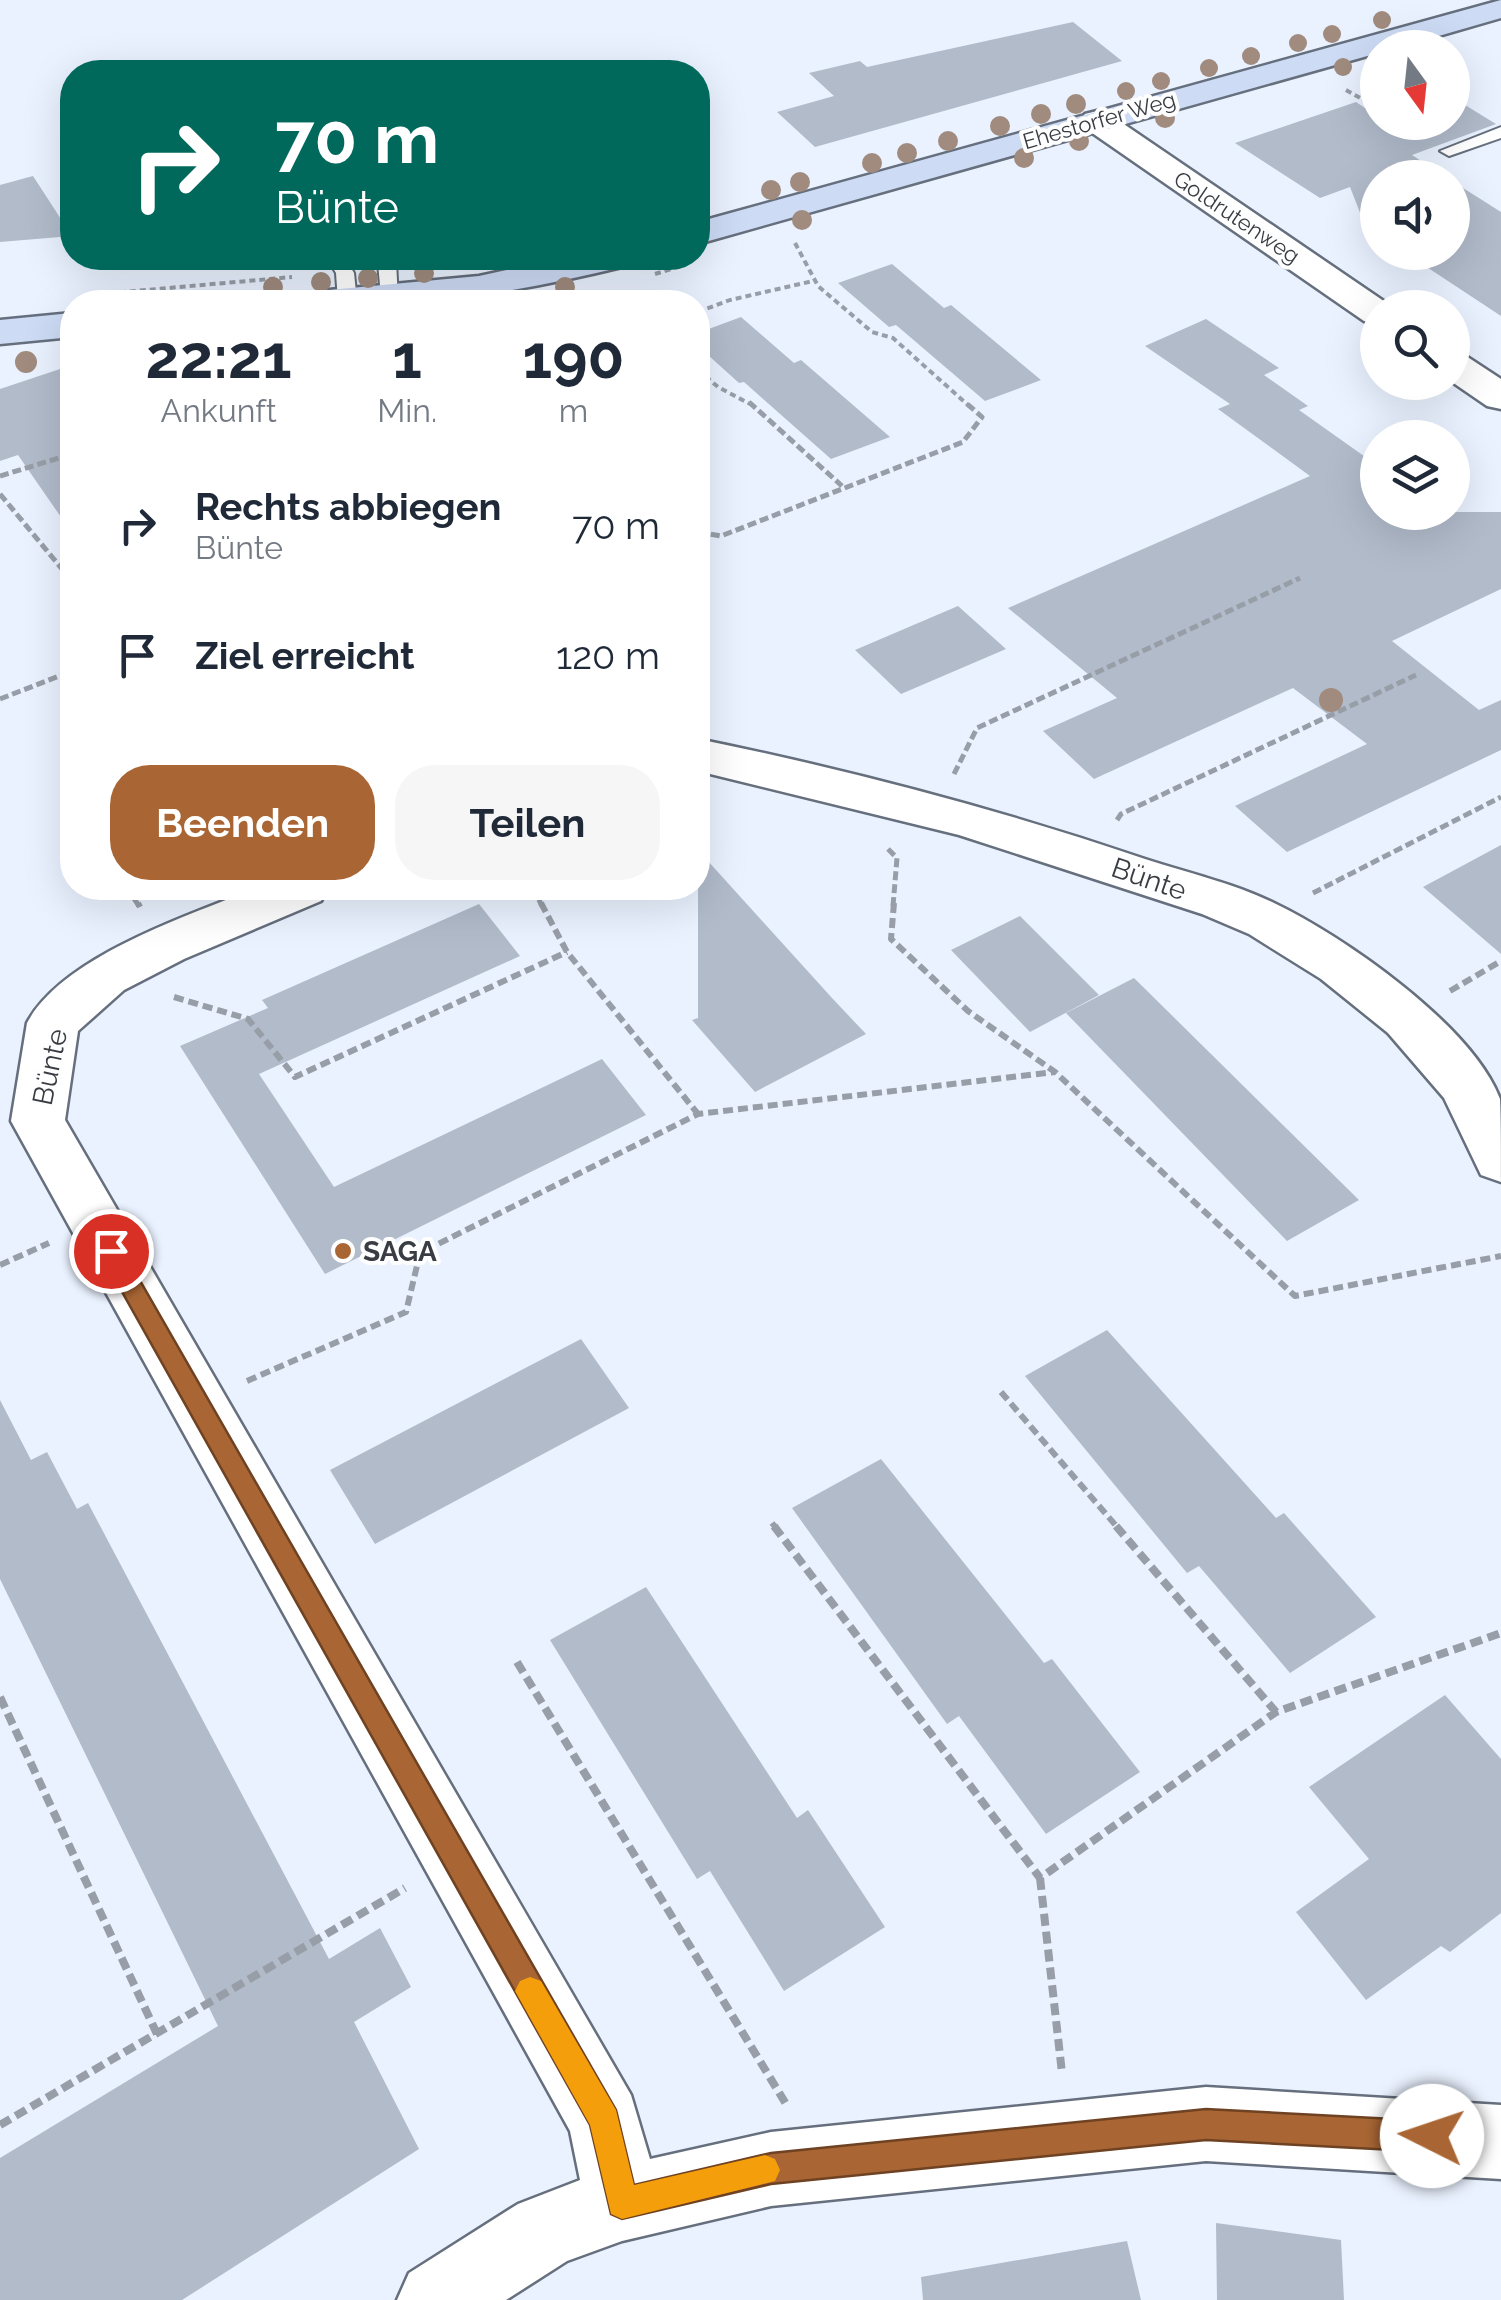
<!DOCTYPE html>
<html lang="de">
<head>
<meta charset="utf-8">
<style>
  :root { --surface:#fff; --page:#f6f6f7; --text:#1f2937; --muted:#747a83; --accent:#a96634 }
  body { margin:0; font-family:Raleway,sans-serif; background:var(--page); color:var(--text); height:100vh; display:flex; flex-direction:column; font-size:38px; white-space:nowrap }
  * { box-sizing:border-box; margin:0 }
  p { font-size:32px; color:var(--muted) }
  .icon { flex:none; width:55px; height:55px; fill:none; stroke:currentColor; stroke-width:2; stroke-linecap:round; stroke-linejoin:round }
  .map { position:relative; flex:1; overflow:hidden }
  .details { position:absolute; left:60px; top:290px; width:650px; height:610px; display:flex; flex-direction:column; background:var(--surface); border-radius:40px; box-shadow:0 10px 40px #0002 }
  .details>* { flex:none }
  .top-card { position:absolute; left:60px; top:60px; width:650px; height:210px; border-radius:40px; box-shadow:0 10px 40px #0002; background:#00695c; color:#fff; overflow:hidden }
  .needle { width:65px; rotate:165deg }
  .controls { position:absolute; left:1360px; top:30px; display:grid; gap:20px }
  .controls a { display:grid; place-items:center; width:110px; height:110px; border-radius:50%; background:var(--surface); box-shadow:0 10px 40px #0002; font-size:50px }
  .pin { position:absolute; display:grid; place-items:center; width:85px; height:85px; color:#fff; margin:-42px; border:5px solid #fff; border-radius:50%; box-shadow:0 2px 10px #0007 }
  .me { position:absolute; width:110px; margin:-55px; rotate:274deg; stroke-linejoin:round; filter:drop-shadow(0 0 8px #0008) }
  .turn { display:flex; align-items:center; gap:35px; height:210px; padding:0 50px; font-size:45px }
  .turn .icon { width:130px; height:130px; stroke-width:2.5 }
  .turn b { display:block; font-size:70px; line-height:85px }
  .eta { display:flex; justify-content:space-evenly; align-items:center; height:170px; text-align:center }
  .eta b { font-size:60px; font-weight:700; line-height:70px }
  .cta { display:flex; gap:20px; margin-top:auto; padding:20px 50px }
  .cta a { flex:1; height:115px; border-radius:40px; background:var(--accent); color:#fff; font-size:40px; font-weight:700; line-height:115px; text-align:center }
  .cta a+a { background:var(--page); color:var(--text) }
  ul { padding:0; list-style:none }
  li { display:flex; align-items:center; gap:30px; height:130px; padding:0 50px }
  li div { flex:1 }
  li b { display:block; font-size:38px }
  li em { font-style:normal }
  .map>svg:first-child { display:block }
  .building { fill:#b1bbca }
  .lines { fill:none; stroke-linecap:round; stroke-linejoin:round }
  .service-casing { stroke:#666f7d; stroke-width:4 }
  .minor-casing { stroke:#666f7d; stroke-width:5 }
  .secondary-casing { stroke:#666f7d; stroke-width:5 }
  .path-far3 { stroke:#989ea7; stroke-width:4; stroke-dasharray:6 4; stroke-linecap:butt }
  .path-far2 { stroke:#989ea7; stroke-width:5; stroke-dasharray:9 4; stroke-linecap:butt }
  .path-far1 { stroke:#989ea7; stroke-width:6; stroke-dasharray:10 5; stroke-linecap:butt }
  .path { stroke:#989ea7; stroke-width:8; stroke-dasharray:12 6; stroke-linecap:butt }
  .service { fill:#fff; fill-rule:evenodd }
  .minor { fill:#fff; fill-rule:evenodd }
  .secondary { fill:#cddbf5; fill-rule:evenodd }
  .tree { fill:#a08b7e }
  .route { fill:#a96634; stroke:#6e4222; stroke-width:2.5 }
  .slow { fill:#f59e0b }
  .poi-dot { fill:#a96634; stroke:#fefefe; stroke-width:4 }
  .labels { text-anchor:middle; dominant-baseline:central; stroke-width:8; stroke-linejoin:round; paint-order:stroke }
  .far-street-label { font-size:22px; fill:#393d43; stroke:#fefefe }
  .street-label { font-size:28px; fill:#393d43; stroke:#fefefe }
  .poi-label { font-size:28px; font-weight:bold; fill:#393d43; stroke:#fefefe; text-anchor:start }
</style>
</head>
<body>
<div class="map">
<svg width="1501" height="2300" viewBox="0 0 1501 2300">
  <rect width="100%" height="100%" fill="#eaf2ff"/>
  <path class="building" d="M 1073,22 L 1122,61 L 815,147 L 777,112 L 834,96 L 809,73 L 860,61 L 867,67 Z
    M 1452,97 L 1496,124 L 1412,155 L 1447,178 L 1378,178 L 1378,235 L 1366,228 L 1350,187 L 1320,198 L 1235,143 L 1356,102 L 1365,108 L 1378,104 L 1378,122 L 1452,122 Z
    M 33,176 L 72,236 L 0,242 L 0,185 Z
    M 1452,181 L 1501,212 L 1501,316 L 1404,252 L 1452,252 Z
    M 892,264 L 944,308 L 951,305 L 1041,380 L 985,401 L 896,325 L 889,327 L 838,283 Z
    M 741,317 L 794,363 L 801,360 L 890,437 L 831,459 L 744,382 L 739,383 L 698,346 L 698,333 Z
    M 1206,319 L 1279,368 L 1264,375 L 1308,406 L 1299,410 L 1378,466 L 1378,512 L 1501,512 L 1501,589 L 1392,641 L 1479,710 L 1501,700 L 1501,750 L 1287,852 L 1235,806 L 1367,744 L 1293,688 L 1094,779 L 1043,731 L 1117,698 L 1008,608 L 1310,476 L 1218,409 L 1230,404 L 1145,346 Z
    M 72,365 L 72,533 L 18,455 L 0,461 L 0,389 Z
    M 958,606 L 1006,649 L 901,694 L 855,650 Z
    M 1501,845 L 1501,954 L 1423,887 Z
    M 698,850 L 832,998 L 866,1034 L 755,1092 L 692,1020 L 698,1018 Z
    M 479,904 L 520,956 L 259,1074 L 334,1187 L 602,1059 L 646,1115 L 325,1274 L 180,1046 L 268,1008 L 262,1000 Z
    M 1020,916 L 1099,995 L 1030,1032 L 951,950 Z
    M 1134,978 L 1210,1053 L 1359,1200 L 1287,1241 L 1066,1013 Z
    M 1107,1330 L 1276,1518 L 1284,1513 L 1376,1617 L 1290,1673 L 1199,1566 L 1187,1573 L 1025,1376 Z
    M 581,1339 L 629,1408 L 375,1544 L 330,1470 Z
    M 0,1400 L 31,1460 L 47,1452 L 77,1509 L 88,1503 L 329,1959 L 380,1928 L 411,1987 L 354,2022 L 419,2149 L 182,2300 L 0,2300 L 0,2158 L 218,2026 L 0,1579 Z
    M 881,1459 L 1044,1663 L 1052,1659 L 1140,1772 L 1046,1834 L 959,1716 L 947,1724 L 792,1508 Z
    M 646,1587 L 797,1818 L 808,1810 L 885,1927 L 784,1991 L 710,1871 L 697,1879 L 550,1640 Z
    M 1445,1695 L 1501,1759 L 1501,1913 L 1450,1952 L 1441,1946 L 1366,2000 L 1296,1912 L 1369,1859 L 1309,1787 Z
    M 1216,2223 L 1341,2240 L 1344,2300 L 1217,2300 Z
    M 1127,2241 L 1141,2300 L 923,2300 L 921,2277 Z"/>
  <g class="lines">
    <g class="service-casing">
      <path id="service" d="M 1501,127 L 1501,138 L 1449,156 L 1440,151 Z
        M 327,258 L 345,258 L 354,273 L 357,302 L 338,301 L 336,273 Z
        M 374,258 L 394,258 L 396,261 L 398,300 L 391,302 L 381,296 L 378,263 Z"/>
    </g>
    <g class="minor-casing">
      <path id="minor" d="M 1097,111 L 1109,114 L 1394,308 L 1378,308 L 1378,324 L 1364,321 L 1085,128 L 1080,121 L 1085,114 Z
        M 1452,352 L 1466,356 L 1501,379 L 1501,409 L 1487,406 L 1452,382 Z
        M 698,739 C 850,770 998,809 1145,859 C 1188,873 1233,883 1274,903 C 1343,936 1472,1025 1500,1099 C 1501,1117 1501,1161 1501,1182 L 1481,1175 L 1444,1098 L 1388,1033 L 1321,979 L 1249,934 L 1202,914 L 959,835 L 698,771 Z
        M 256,888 L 328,888 L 321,901 L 184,959 L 124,990 L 78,1031 L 65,1120 L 631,2095 L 650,2159 L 771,2132 L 1206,2087 L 1501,2105 L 1501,2179 L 1206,2161 L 771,2206 L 622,2241 L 567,2261 L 506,2300 L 397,2300 L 409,2273 L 518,2204 L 580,2180 L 570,2131 L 11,1121 L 27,1023 C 63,956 188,916 256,888 Z"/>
    </g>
    <g class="secondary-casing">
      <path id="secondary" d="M 1501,0 L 1501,18 L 1397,48 L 1378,48 L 1378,53 L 698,244 L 698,222 Z
        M 563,258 L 632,258 L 626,266 C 520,292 420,309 310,302 L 315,294 L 329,290 L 479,276 Z
        M 72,313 L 72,337 L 0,344 L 0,320 Z"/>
    </g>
    <path class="path-far3" d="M 1346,90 L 1378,108
      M 1401,122 L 1421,135
      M 795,243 L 818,286 L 872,332 L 893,338 L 968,405
      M 655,274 L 681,266
      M 90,295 L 292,277
      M 698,312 L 730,300 L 813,281
      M 698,370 L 718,387 L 752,405"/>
    <path class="path-far2" d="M 749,402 L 842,486
      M 0,476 L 72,454
      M 0,494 L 72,581
      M 698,532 L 721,536 L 963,442 L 982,417 L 965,402
      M 0,699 L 72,671
      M 68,768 L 67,798 L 72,807
      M 954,774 L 977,728 L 1300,578
      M 1117,820 L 1121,814 L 1416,675
      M 888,849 L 897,858 L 893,906
      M 127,888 L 139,906
      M 533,888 L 542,906
      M 1313,893 L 1501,797"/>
    <path class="path-far1" d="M 138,903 L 140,907
      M 541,903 L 567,952 L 698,1114
      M 894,903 L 891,939 L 968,1011 L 1055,1072 L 1295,1296 L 1501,1256
      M 1450,991 L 1501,961
      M 174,997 L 248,1019 L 295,1077 L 567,952
      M 0,1265 L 49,1243
      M 247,1381 L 406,1312 L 420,1253 L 698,1114 L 1055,1072
      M 1001,1392 L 1118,1528
      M 772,1523 L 776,1528"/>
    <path class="path" d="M 774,1526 L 1040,1878 L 1276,1712 L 1501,1633
      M 1116,1526 L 1276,1712
      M 517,1662 L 786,2104
      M 0,1697 L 157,2034
      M 1040,1878 L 1062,2073
      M 0,2125 L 405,1888"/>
    <use href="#service" class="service"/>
    <use href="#minor" class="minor"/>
    <use href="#secondary" class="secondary"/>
  </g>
  <g class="tree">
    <circle cx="1382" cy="20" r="9"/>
    <circle cx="1332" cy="34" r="9"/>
    <circle cx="1298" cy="43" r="9"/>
    <circle cx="1251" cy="56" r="9"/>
    <circle cx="1343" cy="67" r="9"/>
    <circle cx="1209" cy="68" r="9"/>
    <circle cx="1161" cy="81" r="9"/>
    <circle cx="1126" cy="91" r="9"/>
    <circle cx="1076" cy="104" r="10"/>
    <circle cx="1041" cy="114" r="10"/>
    <circle cx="1165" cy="118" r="10"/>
    <circle cx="1000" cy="126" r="10"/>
    <circle cx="948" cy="141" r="10"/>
    <circle cx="1079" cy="141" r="10"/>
    <circle cx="907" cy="153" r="10"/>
    <circle cx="1024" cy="158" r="10"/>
    <circle cx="872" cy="163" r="10"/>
    <circle cx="800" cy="182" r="10"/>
    <circle cx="771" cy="190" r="10"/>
    <circle cx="802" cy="220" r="10"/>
    <circle cx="424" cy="273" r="10"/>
    <circle cx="368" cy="278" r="10"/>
    <circle cx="321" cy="282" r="10"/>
    <circle cx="273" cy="287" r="10"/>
    <circle cx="565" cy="287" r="10"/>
    <circle cx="26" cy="362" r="11"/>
    <circle cx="1331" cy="700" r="12"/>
  </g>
  <path class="route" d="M 111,1241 L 119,1244 L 616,2110 L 634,2185 L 771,2153 L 1206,2109 L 1432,2121 L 1443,2126 L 1447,2136 L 1443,2147 L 1432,2152 L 1206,2140 L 771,2184 L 622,2219 L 611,2214 L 590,2125 L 103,1258 L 99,1251 L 103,1244 Z"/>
  <path class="slow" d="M 530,1977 L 541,1981 L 616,2110 L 634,2185 L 765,2155 L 775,2159 L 780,2170 L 775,2181 L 622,2219 L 611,2214 L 590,2125 L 515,1991 L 520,1981 Z"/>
  <circle class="poi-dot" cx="343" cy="1251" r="10"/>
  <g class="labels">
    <g class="far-street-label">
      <text transform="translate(1099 120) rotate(-16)">Ehestorfer Weg</text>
      <text transform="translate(1237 217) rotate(34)">Goldrutenweg</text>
    </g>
    <g class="street-label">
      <text transform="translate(1149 879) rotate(19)">Bünte</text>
      <text transform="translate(50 1067) rotate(-78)">Bünte</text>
    </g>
    <g class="poi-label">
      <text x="363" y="1251">SAGA</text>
    </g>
  </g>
</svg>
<div class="controls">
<a><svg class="needle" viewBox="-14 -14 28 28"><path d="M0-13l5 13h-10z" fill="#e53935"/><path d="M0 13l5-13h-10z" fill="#747a83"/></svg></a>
<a><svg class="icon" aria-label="sound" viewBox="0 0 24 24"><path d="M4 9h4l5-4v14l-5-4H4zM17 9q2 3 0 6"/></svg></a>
<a><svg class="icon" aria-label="search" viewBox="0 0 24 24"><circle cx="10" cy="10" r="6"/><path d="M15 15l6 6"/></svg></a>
<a><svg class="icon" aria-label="layers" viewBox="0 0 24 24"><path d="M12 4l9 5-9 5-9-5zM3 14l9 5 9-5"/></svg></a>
</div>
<div class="pin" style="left:111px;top:1251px;background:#d93025"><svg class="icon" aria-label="arrive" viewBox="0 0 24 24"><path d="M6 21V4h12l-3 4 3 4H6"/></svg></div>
<svg class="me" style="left:1432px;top:2136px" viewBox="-20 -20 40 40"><circle r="19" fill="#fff"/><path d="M0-13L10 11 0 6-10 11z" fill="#a96634"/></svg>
<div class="top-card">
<div class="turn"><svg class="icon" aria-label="right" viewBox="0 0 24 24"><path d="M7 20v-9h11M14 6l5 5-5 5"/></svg><div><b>70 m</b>Bünte</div></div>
</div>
<section class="details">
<div class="eta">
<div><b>22:21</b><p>Ankunft</p></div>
<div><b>1</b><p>Min.</p></div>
<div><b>190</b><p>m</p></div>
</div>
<ul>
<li><svg class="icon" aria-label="right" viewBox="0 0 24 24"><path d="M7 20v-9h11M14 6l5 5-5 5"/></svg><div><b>Rechts abbiegen</b><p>Bünte</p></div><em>70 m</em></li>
<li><svg class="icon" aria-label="arrive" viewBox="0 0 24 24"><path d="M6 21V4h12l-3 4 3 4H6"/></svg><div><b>Ziel erreicht</b></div><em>120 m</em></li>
</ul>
<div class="cta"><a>Beenden</a><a>Teilen</a></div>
</section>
</div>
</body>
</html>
